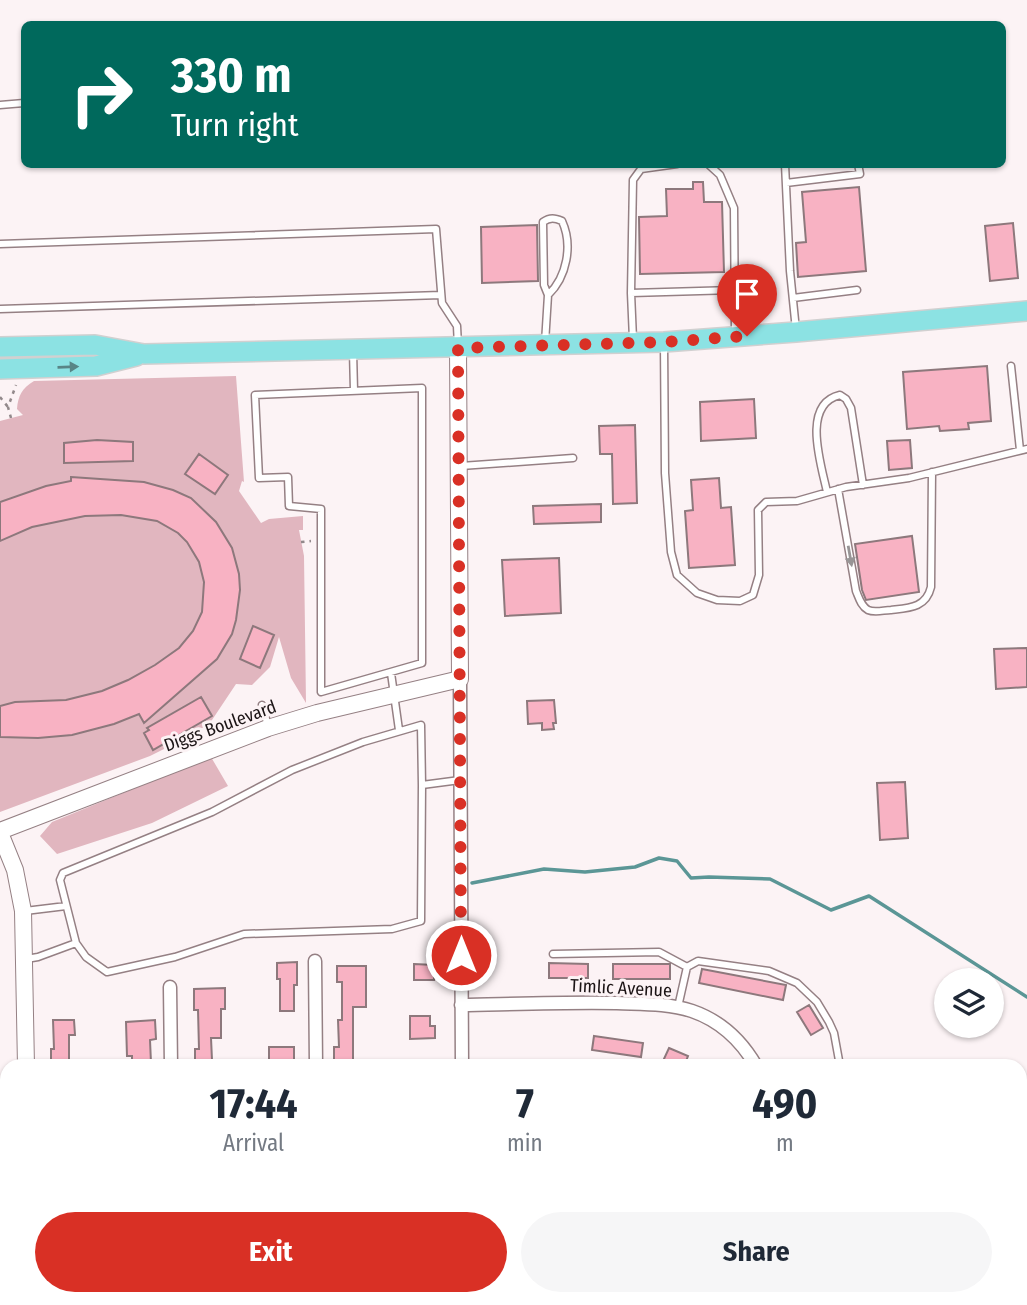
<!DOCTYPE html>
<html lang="en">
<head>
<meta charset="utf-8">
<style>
  :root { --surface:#fff; --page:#f6f6f7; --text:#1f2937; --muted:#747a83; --accent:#d93025 }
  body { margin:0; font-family:"Fira Sans Condensed",sans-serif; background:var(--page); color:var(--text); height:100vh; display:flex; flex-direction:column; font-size:26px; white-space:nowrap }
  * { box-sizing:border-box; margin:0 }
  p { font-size:23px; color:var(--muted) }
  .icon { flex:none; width:38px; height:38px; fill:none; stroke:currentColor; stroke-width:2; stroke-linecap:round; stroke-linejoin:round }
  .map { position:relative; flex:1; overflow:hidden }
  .details { position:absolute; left:0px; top:1059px; width:1027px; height:247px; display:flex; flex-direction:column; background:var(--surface); border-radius:21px 21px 0 0; box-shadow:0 2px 5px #0004 }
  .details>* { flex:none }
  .top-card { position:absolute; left:21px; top:21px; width:985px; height:147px; border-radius:10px; box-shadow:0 2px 5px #0004; background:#00695c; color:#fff; overflow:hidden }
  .fabs { position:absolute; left:934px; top:968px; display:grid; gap:14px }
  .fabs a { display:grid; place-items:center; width:70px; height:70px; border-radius:50%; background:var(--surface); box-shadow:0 2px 5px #0004; font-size:35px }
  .pin { position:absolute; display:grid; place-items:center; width:60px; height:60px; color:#fff; margin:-72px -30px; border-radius:50% 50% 50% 0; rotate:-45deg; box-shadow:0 0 7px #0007 }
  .pin .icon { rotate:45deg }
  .me { position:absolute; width:77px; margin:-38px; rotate:0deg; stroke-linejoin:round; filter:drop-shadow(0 0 5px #0008) }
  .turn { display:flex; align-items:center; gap:24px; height:147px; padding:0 35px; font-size:32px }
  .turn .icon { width:91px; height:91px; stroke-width:2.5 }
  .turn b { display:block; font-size:49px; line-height:60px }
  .eta { display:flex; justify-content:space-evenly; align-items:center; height:119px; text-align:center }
  .eta b { font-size:42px; font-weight:700; line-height:49px }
  .primary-button { display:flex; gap:14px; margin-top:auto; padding:14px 35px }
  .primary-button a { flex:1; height:80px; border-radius:42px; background:var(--accent); color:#fff; font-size:28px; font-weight:700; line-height:80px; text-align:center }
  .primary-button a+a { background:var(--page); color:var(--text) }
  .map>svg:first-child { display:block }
  .green { fill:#e1b6bf }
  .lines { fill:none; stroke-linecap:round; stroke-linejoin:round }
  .stream { stroke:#5b9696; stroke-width:3.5 }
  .building { fill:#f8b2c3; stroke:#8d787c; stroke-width:2 }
  .service-casing { stroke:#958084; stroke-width:9 }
  .minor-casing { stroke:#958084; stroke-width:15 }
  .tertiary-casing { stroke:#958084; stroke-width:18 }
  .primary-casing { stroke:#d1d0d0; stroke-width:22 }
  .path { stroke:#92898b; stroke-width:2.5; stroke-dasharray:3.5 5; stroke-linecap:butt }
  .service { stroke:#fff; stroke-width:6 }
  .minor { stroke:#fff; stroke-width:12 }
  .tertiary { stroke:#fff; stroke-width:16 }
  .primary { stroke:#8ce2e3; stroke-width:19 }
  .oneway { fill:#598586 }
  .oneway2 { fill:#989596 }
  .route { stroke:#d93025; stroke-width:12; stroke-dasharray:0 21.6 }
  .labels { text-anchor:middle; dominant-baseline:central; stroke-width:6; stroke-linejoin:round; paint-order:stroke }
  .street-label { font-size:18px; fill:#1b1415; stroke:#fcf3f5 }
</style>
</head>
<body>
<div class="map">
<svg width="1027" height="1305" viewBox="0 0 1027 1305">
  <rect width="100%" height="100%" fill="#fcf3f5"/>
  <path class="green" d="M 236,376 L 244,482 L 242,481 L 239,491 L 261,523 L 269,519 L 303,516 L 303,530 L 299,530 L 304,556 L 306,703 L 291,678 L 279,637 L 270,667 L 252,685 L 236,684 L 210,723 L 190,736 L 150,756 L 0,812 L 0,421 L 23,415 L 17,409 C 18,396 22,388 34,381 Z
    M 211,757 L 228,786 L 152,823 L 57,854 L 40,836 L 52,822 Z"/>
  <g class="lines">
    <path class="stream" d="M 472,883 L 544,869 L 585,872 L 635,867 L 659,858 L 677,861 L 691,878 L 709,877 L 770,879 L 831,910 L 869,896 L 1027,997"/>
  </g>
  <path class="building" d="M 693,182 L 703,182 L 704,202 L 722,202 L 724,272 L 640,274 L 639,217 L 667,216 L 666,189 L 693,189 Z
    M 859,187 L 866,271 L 798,277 L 796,243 L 806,242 L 802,192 Z
    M 1013,223 L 1018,278 L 990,281 L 985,226 Z
    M 537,225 L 538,281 L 482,283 L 481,227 Z
    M 987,366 L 991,421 L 968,423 L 969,429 L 940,431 L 939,426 L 907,429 L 903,372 Z
    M 754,399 L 756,438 L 701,441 L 700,402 Z
    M 635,425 L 637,503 L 613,504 L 612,454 L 600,454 L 599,426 Z
    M 97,440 L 133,442 L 133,461 L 64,463 L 64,443 Z
    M 910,440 L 912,468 L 889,470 L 887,441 Z
    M 199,454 L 228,475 L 215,494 L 185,474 Z
    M 71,477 L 144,482 L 173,490 L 191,498 L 216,522 L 232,548 L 239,574 L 240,590 L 236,620 L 232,634 L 217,659 L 144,723 L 139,714 L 114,724 L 72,735 L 38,738 L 0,737 L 0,706 L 15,702 L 66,700 L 102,691 L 128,680 L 155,665 L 179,648 L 193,631 L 202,612 L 204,582 L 199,562 L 187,542 L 178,533 L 157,521 L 121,515 L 85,516 L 32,527 L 0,541 L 0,502 L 46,486 L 71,481 Z
    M 719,478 L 721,508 L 731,507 L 735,565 L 689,568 L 685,511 L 693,510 L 691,480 Z
    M 601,504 L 601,522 L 534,524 L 533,506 Z
    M 912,536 L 919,592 L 866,600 L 862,590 L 855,544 Z
    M 559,558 L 561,613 L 505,616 L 502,560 Z
    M 253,626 L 274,635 L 260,668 L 240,659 Z
    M 1027,648 L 1027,687 L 996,689 L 994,649 Z
    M 201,697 L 212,716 L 153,750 L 144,733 L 149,730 L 147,728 Z
    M 554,700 L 556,723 L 553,723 L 554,729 L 542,730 L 542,723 L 528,724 L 527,701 Z
    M 905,782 L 908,838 L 880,840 L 877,783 Z
    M 297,962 L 297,985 L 294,985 L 294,1011 L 280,1011 L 280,979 L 277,979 L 277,963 Z
    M 549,963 L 588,964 L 588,978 L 549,978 Z
    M 414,964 L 434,965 L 434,980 L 414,980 Z
    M 613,964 L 670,964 L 670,979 L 613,979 Z
    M 337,966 L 366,966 L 366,1007 L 353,1007 L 353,1066 L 334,1066 L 334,1047 L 339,1047 L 338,1020 L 342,1020 L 342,982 L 337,982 Z
    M 702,969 L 786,985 L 783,1000 L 699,983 Z
    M 225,988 L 225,1009 L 221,1009 L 221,1038 L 211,1038 L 212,1060 L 195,1061 L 195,1049 L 199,1049 L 198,1010 L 194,1010 L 194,989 Z
    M 809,1005 L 823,1028 L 811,1035 L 797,1012 Z
    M 410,1016 L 430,1016 L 430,1026 L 435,1026 L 435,1038 L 410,1039 Z
    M 53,1020 L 74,1020 L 75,1035 L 69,1035 L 69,1064 L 51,1064 L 51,1049 L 54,1049 Z
    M 155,1020 L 156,1039 L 150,1040 L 151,1063 L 132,1063 L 132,1056 L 127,1056 L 126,1022 Z
    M 594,1036 L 643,1043 L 641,1057 L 592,1050 Z
    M 269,1047 L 294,1047 L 294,1066 L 269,1066 Z
    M 669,1048 L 688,1056 L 684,1066 L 674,1066 L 663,1061 Z"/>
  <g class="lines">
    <g class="service-casing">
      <path id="service" d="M 0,105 L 24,103
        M 708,164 L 720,175 L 734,208 L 735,332
        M 785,164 L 790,271 L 796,330
        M 786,183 L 860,174 L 858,164
        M 0,244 L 436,229 L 442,303 L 457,326 L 458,346
        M 631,293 L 633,180 L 641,169 L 677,164
        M 793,298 L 857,290
        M 0,309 L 441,295
        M 633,339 L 631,293 L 734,290
        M 545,343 L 548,295 C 567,277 573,245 562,221 C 555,218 550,217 543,222 L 544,285 L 548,295
        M 664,343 L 665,473 L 671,552 L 677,575 L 697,593 L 717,600 L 740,601 L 753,595 L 759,575 L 758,510 L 766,502 L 797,501 L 846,487 L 909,478 L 1027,449
        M 353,351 L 354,391
        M 1011,366 L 1020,450
        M 422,388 L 422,663 L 321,692 L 321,509 L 289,506 L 288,477 L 259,478 L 255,395 Z
        M 461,466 L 573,458
        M 838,489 L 856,591 C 859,598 861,606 868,610 C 875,613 884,610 891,610 C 909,608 926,608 931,587 L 932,472
        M 827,492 C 821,464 801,404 840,395 L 846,399 L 851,408 L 863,485
        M 391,673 L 399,730
        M 262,705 L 268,726
        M 422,785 L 421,725 L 363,742 L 292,770 L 212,812 L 63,873 L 60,880 L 76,943 L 86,957 L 107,972 L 175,957 L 244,934 L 392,929 L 421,921 L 422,785 L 460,780
        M 25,911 L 66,906
        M 553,954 L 659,952 L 687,967
        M 26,959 L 38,957 L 76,943
        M 678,1007 L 687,967 L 698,961 L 769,971 L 797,983 L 817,1002 L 829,1022 L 834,1033 L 840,1066
        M 1020,1213 L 1027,1216
        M 1020,1276 L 1027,1265
        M 621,1298 L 621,1305
        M 744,1298 L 752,1305
        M 938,1298 L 950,1305
        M 652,1302 L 663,1298"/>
    </g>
    <g class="minor-casing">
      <path id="minor" d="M 460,679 L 462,1066
        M 315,961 L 316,1066
        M 170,987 L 171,1066
        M 461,1005 C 513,1004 566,1002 617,1003 C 642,1004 668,1003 692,1011 C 721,1021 741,1040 756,1066
        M 1020,1276 L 1027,1280
        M 172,1298 L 172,1305
        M 317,1298 L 317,1305
        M 464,1305 L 464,1298"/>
    </g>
    <g class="tertiary-casing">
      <path id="tertiary" d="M 0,831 L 268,728 L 317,713 L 460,679 L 458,347
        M 0,833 L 15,870 L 23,911 L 26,1066
        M 28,1298 L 28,1305"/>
    </g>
    <g class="primary-casing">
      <path id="primary" d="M 0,347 L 95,345 L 144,354 L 664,342 L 796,332 L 1027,311
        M 0,369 L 96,366 L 136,356"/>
    </g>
    <path class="path" d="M 0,397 L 8,407
      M 11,418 L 8,407 L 16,385
      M 301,542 L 311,541"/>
    <use href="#service" class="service"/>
    <use href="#minor" class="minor"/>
    <use href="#tertiary" class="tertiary"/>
    <use href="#primary" class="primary"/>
  </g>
  <defs><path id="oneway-solid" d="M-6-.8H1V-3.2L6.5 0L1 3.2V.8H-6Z" transform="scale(1.75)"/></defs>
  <use class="oneway" href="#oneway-solid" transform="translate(68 367) rotate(-2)"/>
  <use class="oneway2" href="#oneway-solid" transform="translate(850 556) rotate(80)"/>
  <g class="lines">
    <path class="route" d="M 461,955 L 458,348 L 664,342 L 747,336"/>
  </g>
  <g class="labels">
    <g class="street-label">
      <text transform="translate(220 726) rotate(-20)">Diggs Boulevard</text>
      <text transform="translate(621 988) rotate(3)">Timlic Avenue</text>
    </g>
  </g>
</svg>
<div class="fabs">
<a><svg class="icon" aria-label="layers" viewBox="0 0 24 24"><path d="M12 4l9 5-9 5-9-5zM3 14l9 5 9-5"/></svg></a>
</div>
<div class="pin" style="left:747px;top:336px;background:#d93025"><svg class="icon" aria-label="arrive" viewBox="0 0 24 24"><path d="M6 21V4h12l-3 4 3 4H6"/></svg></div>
<svg class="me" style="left:461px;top:955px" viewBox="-20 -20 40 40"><circle r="17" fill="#d93025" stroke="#fff" stroke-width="3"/><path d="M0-11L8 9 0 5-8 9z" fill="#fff"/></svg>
<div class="top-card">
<div class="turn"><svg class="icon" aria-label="right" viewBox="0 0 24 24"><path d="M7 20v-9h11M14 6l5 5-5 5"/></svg><div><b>330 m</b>Turn right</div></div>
</div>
<section class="details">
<div class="eta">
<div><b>17:44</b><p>Arrival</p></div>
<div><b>7</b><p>min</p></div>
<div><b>490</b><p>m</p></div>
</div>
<div class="primary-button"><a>Exit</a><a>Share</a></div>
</section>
</div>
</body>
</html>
